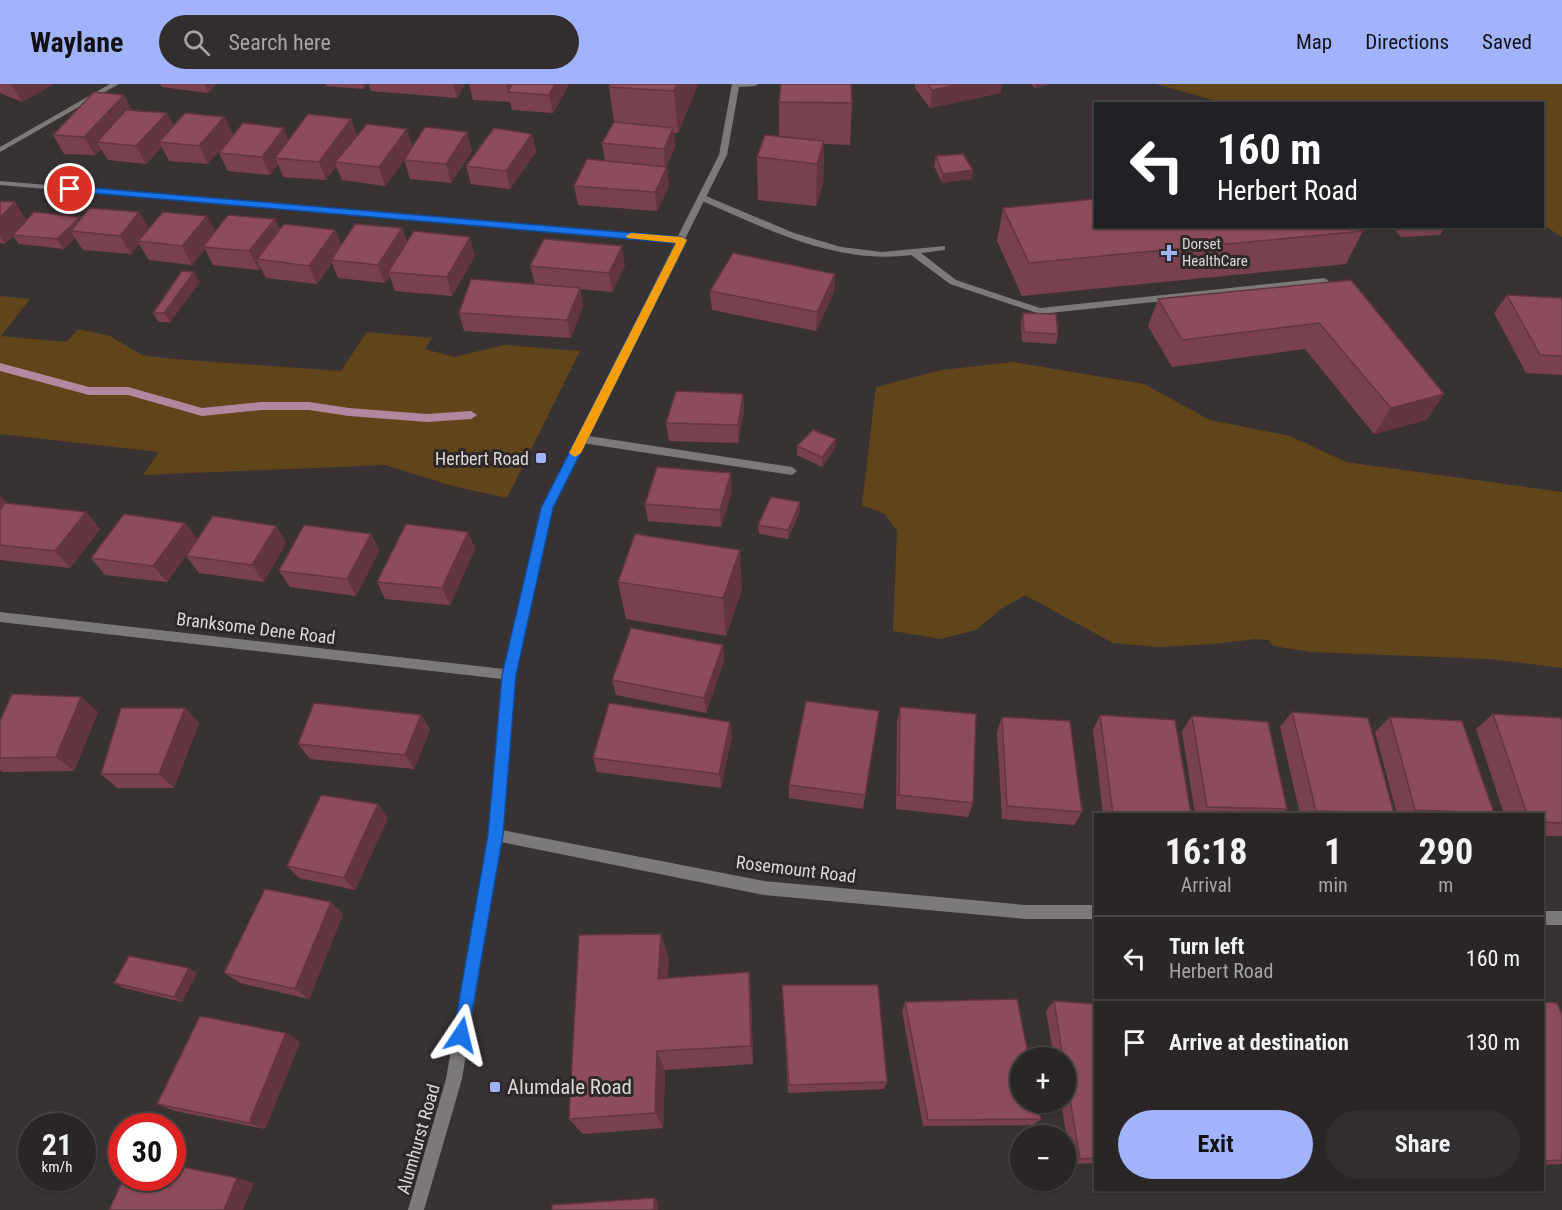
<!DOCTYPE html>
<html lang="en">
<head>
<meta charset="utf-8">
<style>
  :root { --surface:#2a2626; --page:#322e2e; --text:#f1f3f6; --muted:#a5a5a7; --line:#464343; --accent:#a1b3fd }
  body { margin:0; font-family:"Roboto Condensed",sans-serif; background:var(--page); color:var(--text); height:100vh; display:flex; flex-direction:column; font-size:22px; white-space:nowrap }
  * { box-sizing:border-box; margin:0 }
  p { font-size:20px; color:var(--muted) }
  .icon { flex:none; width:33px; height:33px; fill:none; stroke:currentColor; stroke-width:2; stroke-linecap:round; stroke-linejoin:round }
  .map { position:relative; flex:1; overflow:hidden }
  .panel { position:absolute; left:1094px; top:729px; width:450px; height:378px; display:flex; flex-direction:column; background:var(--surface); border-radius:0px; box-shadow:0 2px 4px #0004,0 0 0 2px var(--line) }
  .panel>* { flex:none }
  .top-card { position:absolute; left:1094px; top:18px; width:450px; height:126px; border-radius:0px; box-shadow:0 2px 4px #0004,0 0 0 2px var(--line); background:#202124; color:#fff; overflow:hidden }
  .controls { position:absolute; left:1010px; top:963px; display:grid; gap:12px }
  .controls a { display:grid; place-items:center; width:66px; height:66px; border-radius:50%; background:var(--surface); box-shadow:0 2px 4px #0004,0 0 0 2px var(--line); font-size:30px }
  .speed { position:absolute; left:18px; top:1029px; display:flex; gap:12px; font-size:30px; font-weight:700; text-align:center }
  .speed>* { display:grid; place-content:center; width:78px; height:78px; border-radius:50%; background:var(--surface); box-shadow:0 2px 4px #0004,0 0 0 2px var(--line); line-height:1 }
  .speed small { font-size:15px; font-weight:400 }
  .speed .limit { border:9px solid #d22; background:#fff; color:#111 }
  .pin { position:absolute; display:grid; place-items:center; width:51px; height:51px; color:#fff; margin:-26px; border:3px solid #fff; border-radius:50%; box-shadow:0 2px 6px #0007 }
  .me { position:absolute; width:66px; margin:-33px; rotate:10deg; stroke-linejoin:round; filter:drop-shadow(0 0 4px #0008) }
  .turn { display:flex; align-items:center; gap:21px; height:126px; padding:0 24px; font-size:27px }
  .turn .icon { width:78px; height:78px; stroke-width:2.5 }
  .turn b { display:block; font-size:42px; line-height:51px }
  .eta { display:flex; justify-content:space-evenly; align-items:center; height:102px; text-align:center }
  .eta b { font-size:36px; font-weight:700; line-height:42px }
  .button { display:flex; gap:12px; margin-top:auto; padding:12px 24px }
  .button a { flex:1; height:69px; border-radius:36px; background:var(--accent); color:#111; font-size:24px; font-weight:700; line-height:69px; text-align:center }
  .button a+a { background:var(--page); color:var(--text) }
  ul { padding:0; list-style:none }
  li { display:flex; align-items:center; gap:18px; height:84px; padding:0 24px; border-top:2px solid var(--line) }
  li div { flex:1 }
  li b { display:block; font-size:22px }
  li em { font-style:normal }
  header { display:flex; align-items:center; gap:36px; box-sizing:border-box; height:84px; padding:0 30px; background:var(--accent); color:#111 }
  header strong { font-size:28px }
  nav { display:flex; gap:33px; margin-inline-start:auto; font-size:21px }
  .search { width:420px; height:54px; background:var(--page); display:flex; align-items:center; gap:15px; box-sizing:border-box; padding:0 21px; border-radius:33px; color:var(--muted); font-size:22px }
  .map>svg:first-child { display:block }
  .green { fill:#60451b }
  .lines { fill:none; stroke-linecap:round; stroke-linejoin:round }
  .stream { fill:#b188a0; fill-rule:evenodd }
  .service { fill:#7c7a79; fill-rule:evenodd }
  .minor { fill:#7c7a79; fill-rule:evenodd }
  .wall { fill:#79414f }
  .shaded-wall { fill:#633540 }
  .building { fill:#8d4c5c; stroke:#633540; stroke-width:1.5 }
  .route { fill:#1a73e8; stroke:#114b97; stroke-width:1.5 }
  .slow { fill:#f59e0b }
  .poi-dot { fill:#a1b3fd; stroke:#2e2928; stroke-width:2 }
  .labels { text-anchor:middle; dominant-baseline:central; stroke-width:6; stroke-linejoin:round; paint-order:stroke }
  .far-poi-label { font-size:15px; fill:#dbd8d7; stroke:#2e2928; text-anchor:start }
  .poi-label { font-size:18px; fill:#dbd8d7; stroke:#2e2928; text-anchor:end }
  .street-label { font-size:18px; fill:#dbd8d7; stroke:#2e2928 }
  .near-poi-label { font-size:21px; fill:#dbd8d7; stroke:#2e2928; text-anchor:start }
</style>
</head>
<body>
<header>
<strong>Waylane</strong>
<div class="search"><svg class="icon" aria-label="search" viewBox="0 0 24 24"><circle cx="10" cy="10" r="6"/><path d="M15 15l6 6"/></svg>Search here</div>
<nav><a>Map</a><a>Directions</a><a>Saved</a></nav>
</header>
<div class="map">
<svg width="1562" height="1126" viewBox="0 0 1562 1126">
  <rect width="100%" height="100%" fill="#383332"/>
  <path class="green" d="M 1156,0 L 1562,0 L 1562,153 L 1542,140 L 1542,20 L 1224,19 Z
    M 0,212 L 30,215 L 1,252 L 66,258 L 78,245 L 110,252 L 142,271 L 174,275 L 341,287 L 367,248 L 432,254 L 425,265 L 454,273 L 505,261 L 580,267 L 507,414 L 453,402 L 385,381 L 143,391 L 159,368 L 0,350 Z
    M 1013,278 L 1144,300 L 1210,336 L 1290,352 L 1346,378 L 1562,408 L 1562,584 L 1489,575 L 1311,568 L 1273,562 L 1269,556 L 1256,555 L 1213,560 L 1159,563 L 1113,559 L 1025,511 L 1001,525 L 976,546 L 940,555 L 893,547 L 897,447 L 885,430 L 862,421 L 876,303 L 942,286 Z"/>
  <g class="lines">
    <path class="stream" d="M 0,279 L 89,303 L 128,303 L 202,324 L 262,318 L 309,318 L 349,324 L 427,330 L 471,327 L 477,331 L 471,335 L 427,338 L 349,332 L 309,326 L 262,326 L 202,332 L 128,311 L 89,311 L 0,287 Z"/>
    <path class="service" d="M 700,112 L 706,112 L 794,149 L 841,163 L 882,168 L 945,162 L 945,166 L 921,169 L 956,196 L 1040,224 L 1324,194 L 1329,197 L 1324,200 L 1040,230 L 950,200 L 911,171 C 837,181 767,145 700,116 Z
      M 582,351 L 792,383 L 797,387 L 792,391 L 582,359 L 577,355 Z"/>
    <path class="minor" d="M 110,0 L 119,0 L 0,68 L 0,63 Z
      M 732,0 L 759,0 L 755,2 L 739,3 L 727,71 L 685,155 L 686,157 L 683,159 L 552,424 L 515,591 L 502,746 L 764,797 L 1025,821 L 1095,821 L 1095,835 L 1025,835 L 764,811 L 501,758 L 462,995 L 424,1126 L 408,1126 L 446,995 L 488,751 L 502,595 L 0,538 L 0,528 L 504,585 L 542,424 L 675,159 L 0,101 L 0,97 L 677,154 L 719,71 Z
      M 1542,827 L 1562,827 L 1562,841 L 1542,841 Z"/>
  </g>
  <path class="wall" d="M 0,0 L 54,0 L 22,18 L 0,9 Z
    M 160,0 L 216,0 L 208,9 L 162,3 Z
    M 325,0 L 367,0 L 364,5 L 326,2 Z
    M 369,0 L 465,0 L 457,14 L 371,7 Z
    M 469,0 L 569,0 L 553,29 L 512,26 L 510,18 L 473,16 Z
    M 610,0 L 698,0 L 678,49 L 673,49 L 675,63 L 666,83 L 667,83 L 669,102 L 657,127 L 578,121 L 574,102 L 605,77 L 602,59 L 614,38 L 609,3 Z
    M 915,0 L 1002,0 L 1000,9 L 930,24 L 915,4 Z
    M 1031,0 L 1051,0 L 1035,4 Z
    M 124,11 L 132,26 L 167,29 L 174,42 L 224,33 L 233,51 L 208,80 L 169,77 L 162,63 L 146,80 L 108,76 L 101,65 L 95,71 L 64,70 L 53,51 Z
    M 779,18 L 852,19 L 850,61 L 824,60 L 823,100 L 816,122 L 758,116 L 757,73 L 779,52 Z
    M 351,35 L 357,52 L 413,62 L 472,67 L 451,99 L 410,95 L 404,76 L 385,102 L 342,96 L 336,82 L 326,96 L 283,93 L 278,80 L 270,91 L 228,87 L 219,69 L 289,56 Z
    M 532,50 L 536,68 L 510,105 L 471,100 L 466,82 Z
    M 936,72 L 973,86 L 971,95 L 942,99 L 934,82 Z
    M 0,117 L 26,136 L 80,133 L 81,135 L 139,128 L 149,145 L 207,132 L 215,147 L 280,145 L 341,160 L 402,144 L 407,158 L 475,172 L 452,212 L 395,207 L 390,192 L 385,199 L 338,194 L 332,179 L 317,200 L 266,194 L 260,183 L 259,186 L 213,181 L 205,165 L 192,181 L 149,176 L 139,160 L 131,170 L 83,166 L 75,154 L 64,165 L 19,160 L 13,152 L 5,160 L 0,159 Z
    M 1003,124 L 1363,147 L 1346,180 L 1022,212 L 997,157 Z
    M 1392,142 L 1445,142 L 1440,151 L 1401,153 Z
    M 625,181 L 612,208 L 580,205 L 583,222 L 571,254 L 464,247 L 459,229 L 535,200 L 530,182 Z
    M 835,190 L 834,208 L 816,247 L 712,226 L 710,207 Z
    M 1351,196 L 1444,310 L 1426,336 L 1374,350 L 1305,265 L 1172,283 L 1148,242 L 1158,215 Z
    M 200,198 L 170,238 L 159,238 L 153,229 Z
    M 1507,211 L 1562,214 L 1562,291 L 1526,289 L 1494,229 Z
    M 1023,229 L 1058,250 L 1056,260 L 1022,258 L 1021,238 Z
    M 743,310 L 744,328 L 738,359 L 669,357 L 666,339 Z
    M 836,355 L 835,364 L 822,383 L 797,371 L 797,362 Z
    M 732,407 L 721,443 L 648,437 L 645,420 Z
    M 0,412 L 7,419 L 86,428 L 100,445 L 70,484 L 0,476 Z
    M 800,427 L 788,455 L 759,450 L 758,441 Z
    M 185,439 L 197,455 L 276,442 L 286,459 L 264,498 L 199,489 L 186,472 L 191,465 L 167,498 L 105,491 L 91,474 Z
    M 468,448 L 475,465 L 450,521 L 385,515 L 377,498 Z
    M 371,450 L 379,467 L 356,512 L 290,503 L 279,487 Z
    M 618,498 L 742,505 L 726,552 L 626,535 Z
    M 723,561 L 724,577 L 706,629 L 616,611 L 612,596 Z
    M 81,613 L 98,628 L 74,687 L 3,688 L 0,686 L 0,637 Z
    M 900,623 L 973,719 L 968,733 L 896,725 L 897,638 Z
    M 185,624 L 199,639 L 174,704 L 117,704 L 101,690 Z
    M 879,627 L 863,725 L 789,714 L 789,701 Z
    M 1292,628 L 1394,729 L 1392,730 L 1300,730 L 1280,643 Z
    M 1493,630 L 1562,634 L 1562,752 L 1542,752 L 1542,730 L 1504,730 L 1476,645 Z
    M 421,631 L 430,646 L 414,685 L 310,675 L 298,660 Z
    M 1100,631 L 1191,730 L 1103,730 L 1093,646 Z
    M 1192,632 L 1287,725 L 1282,730 L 1195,730 L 1182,647 Z
    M 1002,633 L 1082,728 L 1074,741 L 1002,735 L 997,648 Z
    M 1390,633 L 1494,729 L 1492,730 L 1397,730 L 1375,648 Z
    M 732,652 L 721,704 L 597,688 L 593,674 Z
    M 388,734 L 355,806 L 299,794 L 287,782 Z
    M 343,830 L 309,915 L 240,899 L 224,889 Z
    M 661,850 L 669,875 L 667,894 L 749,888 L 751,910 L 753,980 L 665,986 L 663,1044 L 583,1050 L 569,1035 Z
    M 197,889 L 182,918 L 124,904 L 114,899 Z
    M 782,901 L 887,998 L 884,1005 L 788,1009 Z
    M 1054,917 L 1095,920 L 1095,1079 L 1071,1080 L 1061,1018 L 1065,1018 L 1065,974 L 1054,974 L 1046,927 Z
    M 905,918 L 1041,1035 L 1033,1041 L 923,1042 L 902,927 Z
    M 1542,918 L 1561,929 L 1562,928 L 1562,1080 L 1542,1081 Z
    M 286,949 L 300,958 L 265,1045 L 175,1027 L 157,1020 Z"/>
  <path class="shaded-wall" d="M 11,0 L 54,0 L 22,18 Z
    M 204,0 L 216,0 L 208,9 Z
    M 362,0 L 367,0 L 364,5 Z
    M 453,0 L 465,0 L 457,14 Z
    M 506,0 L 521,0 L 508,8 L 510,19 Z
    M 555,0 L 569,0 L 553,29 L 549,11 Z
    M 677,0 L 698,0 L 678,49 L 674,7 Z
    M 961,0 L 1002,0 L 1000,9 L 930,24 L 932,6 Z
    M 1036,0 L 1051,0 L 1035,4 Z
    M 124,11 L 134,29 L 97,58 L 101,65 L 95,71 L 84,53 Z
    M 167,29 L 176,47 L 159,58 L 162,63 L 146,80 L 136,62 Z
    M 224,33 L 233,51 L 208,80 L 199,62 Z
    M 351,35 L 357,53 L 335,78 L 336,82 L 326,96 L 319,78 Z
    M 284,44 L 291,62 L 275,74 L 278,80 L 270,91 L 262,73 Z
    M 673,44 L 675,63 L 665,84 L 664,65 Z
    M 407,45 L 413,64 L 385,102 L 379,83 Z
    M 467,48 L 472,67 L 451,99 L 446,80 Z
    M 532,50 L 536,68 L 510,105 L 506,87 Z
    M 824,57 L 823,100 L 816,122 L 817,80 Z
    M 667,83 L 669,102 L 657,127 L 655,108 Z
    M 973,86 L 971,95 L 942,99 L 943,90 Z
    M 15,118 L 27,137 L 13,151 L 13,152 L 5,160 L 0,152 L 0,134 Z
    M 139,128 L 150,147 L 138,157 L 139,160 L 131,170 L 120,152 Z
    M 207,132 L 217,150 L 203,163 L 205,165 L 192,181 L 182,162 Z
    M 80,133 L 86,143 L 71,147 L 75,154 L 64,165 L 57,155 Z
    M 275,135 L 283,153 L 257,175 L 260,183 L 259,186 L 249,167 Z
    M 402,144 L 409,162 L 388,188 L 390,192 L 385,199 L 378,181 Z
    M 335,146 L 343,164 L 331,176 L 332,179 L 317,200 L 309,182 Z
    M 470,153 L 475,172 L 452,212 L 447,193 Z
    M 622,162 L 625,181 L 612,208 L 609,189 Z
    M 194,188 L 200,198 L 170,238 L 164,229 Z
    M 835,190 L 834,208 L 816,247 L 817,228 Z
    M 580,204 L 583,222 L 571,254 L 567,236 Z
    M 743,310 L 744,328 L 738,359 L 738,341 Z
    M 1444,310 L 1426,336 L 1374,350 L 1391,324 Z
    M 836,355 L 835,364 L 822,383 L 822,373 Z
    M 731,389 L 732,407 L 721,443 L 720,426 Z
    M 0,412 L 9,421 L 0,432 Z
    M 800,418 L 800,427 L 788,455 L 788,446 Z
    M 86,428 L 100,445 L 70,484 L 55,467 Z
    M 185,439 L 198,456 L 167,498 L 153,482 Z
    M 276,442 L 286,459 L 264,498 L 252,481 Z
    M 468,448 L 475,465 L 450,521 L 442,504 Z
    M 371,450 L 379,467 L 356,512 L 347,495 Z
    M 740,466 L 742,505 L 726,552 L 723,514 Z
    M 723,561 L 724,577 L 706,629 L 704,614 Z
    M 81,613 L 98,628 L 74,687 L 56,673 Z
    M 185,624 L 199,639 L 174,704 L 159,690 Z
    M 421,631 L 430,646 L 414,685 L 405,671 Z
    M 730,638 L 732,652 L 721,704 L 719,690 Z
    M 378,720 L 388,734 L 355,806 L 344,794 Z
    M 331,818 L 343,830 L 309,915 L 295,905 Z
    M 661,850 L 669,875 L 666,918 L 658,895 Z
    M 189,884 L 197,889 L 182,918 L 174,913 Z
    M 749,888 L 751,910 L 753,980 L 751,962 Z
    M 286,949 L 300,958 L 265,1045 L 249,1039 Z
    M 657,967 L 665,986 L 663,1044 L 655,1029 Z
    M 237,1094 L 254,1099 L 243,1126 L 224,1126 Z
    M 654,1114 L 658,1118 L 658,1126 L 654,1126 Z"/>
  <path class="building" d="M 512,0 L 555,0 L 549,11 L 508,8 Z
    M 610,0 L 677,0 L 674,7 L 609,3 Z
    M 781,0 L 851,0 L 852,19 L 779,18 Z
    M 928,0 L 961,0 L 932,6 Z
    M 94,8 L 124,11 L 84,53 L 53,51 Z
    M 126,26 L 167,29 L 136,62 L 97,58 Z
    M 185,29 L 224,33 L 199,62 L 159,58 Z
    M 308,30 L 351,35 L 319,78 L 275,74 Z
    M 614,38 L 673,44 L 664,65 L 602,59 Z
    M 243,39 L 284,44 L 262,73 L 219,69 Z
    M 367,40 L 407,45 L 379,83 L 335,78 Z
    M 425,43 L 467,48 L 446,80 L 404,76 Z
    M 494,44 L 532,50 L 506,87 L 466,82 Z
    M 765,51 L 824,57 L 817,80 L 757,73 Z
    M 963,70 L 973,86 L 943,90 L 936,72 Z
    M 587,75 L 667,83 L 655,108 L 574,102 Z
    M 1095,115 L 1095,142 L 1360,142 L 1363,147 L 1029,179 L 1003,124 Z
    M 0,117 L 15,118 L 0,134 Z
    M 89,124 L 139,128 L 120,152 L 71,147 Z
    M 34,128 L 80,133 L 57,155 L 13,151 Z
    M 163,128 L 207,132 L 182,162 L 138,157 Z
    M 228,131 L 275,135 L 249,167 L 203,163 Z
    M 284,140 L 335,146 L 309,182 L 257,175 Z
    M 355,140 L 402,144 L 378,181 L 331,176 Z
    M 414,147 L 470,153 L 447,193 L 388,188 Z
    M 544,155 L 622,162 L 609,189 L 530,182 Z
    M 733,169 L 835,190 L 817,228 L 710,207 Z
    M 182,187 L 194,188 L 164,229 L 153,229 Z
    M 471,195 L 580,204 L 567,236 L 459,229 Z
    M 1351,196 L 1444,310 L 1391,324 L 1319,239 L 1182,256 L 1158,215 Z
    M 1507,211 L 1562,214 L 1562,272 L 1540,271 Z
    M 1023,229 L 1056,230 L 1058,250 L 1024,248 Z
    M 676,307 L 743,310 L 738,341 L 666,339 Z
    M 813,346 L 836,355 L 822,373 L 797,362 Z
    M 657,383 L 731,389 L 720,426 L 645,420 Z
    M 771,413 L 800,418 L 788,446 L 758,441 Z
    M 5,419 L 86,428 L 55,467 L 0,461 L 0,426 Z
    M 124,430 L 185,439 L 153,482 L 91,474 Z
    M 213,432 L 276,442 L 252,481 L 186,472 Z
    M 406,440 L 468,448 L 442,504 L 377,498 Z
    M 304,441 L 371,450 L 347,495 L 279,487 Z
    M 635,450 L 740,466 L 723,514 L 618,498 Z
    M 631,544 L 723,561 L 704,614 L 612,596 Z
    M 12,610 L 81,613 L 56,673 L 0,674 L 0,637 Z
    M 806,617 L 879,627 L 865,711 L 789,701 Z
    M 314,619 L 421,631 L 405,671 L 298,660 Z
    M 609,619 L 730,638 L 719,690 L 593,674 Z
    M 900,623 L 976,630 L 973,719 L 899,711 Z
    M 121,624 L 185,624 L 159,690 L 101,690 Z
    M 1292,628 L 1368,634 L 1394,729 L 1316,727 Z
    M 1493,630 L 1562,634 L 1562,739 L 1542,738 L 1542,730 L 1527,730 Z
    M 1100,631 L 1175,636 L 1191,730 L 1113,730 Z
    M 1192,632 L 1268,638 L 1287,725 L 1207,723 Z
    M 1002,633 L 1070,637 L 1082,728 L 1007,722 Z
    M 1390,633 L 1462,637 L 1494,729 L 1415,726 Z
    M 321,711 L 378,720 L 344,794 L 287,782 Z
    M 265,805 L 331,818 L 295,905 L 224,889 Z
    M 661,850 L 658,895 L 749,888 L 751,962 L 657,967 L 655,1029 L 569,1035 L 579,851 Z
    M 129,872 L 189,884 L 174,913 L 114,899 Z
    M 782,901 L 878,901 L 887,998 L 789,1001 Z
    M 1017,915 L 1029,974 L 1020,974 L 1020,1018 L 1037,1018 L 1041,1035 L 928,1036 L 905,918 Z
    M 1054,917 L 1095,920 L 1095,1074 L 1080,1075 L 1065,985 L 1065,974 L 1063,974 Z
    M 1542,918 L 1557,919 L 1562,931 L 1562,1076 L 1542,1077 Z
    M 200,932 L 286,949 L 249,1039 L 157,1020 Z
    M 172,1081 L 237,1094 L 224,1126 L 109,1126 L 124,1094 L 172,1094 Z
    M 654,1114 L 654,1126 L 552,1126 L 552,1121 Z"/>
  <path class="route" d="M 70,102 L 682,153 L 687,156 L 553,424 L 516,591 L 503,751 L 467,957 L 461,959 L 455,957 L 453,951 L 488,751 L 502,591 L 541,424 L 676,159 L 67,107 L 67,103 Z"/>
  <path class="slow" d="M 631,149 L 682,153 L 687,156 L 581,369 L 575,373 L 569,369 L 676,159 L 627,154 L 626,152 Z"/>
  <g class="poi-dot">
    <path d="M1166 160h6v6h6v6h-6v6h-6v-6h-6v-6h6z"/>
    <rect x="535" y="368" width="12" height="12" rx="3"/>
    <rect x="489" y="997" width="12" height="12" rx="3"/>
  </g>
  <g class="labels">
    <g class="far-poi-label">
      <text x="1182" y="160">Dorset<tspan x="1182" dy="17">HealthCare</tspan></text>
    </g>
    <g class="poi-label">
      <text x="529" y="374">Herbert Road</text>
    </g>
    <g class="street-label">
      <text transform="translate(256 544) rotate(7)">Branksome Dene Road</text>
      <text transform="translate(796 785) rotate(7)">Rosemount Road</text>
      <text transform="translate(418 1055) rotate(-74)">Alumhurst Road</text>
    </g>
    <g class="near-poi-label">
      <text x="507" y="1003">Alumdale Road</text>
    </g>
  </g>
</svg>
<div class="controls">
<a>+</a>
<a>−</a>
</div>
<div class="speed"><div>21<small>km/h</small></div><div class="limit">30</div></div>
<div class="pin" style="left:70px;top:105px;background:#d93025"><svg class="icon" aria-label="arrive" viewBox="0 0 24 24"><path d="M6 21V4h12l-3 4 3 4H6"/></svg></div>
<svg class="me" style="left:461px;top:951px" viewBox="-20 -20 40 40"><path d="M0-17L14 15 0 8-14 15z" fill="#1a73e8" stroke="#fff" stroke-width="4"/></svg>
<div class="top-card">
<div class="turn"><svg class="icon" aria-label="left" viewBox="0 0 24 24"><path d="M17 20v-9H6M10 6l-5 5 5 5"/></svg><div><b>160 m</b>Herbert Road</div></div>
</div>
<section class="panel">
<div class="eta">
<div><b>16:18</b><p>Arrival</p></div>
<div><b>1</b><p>min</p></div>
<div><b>290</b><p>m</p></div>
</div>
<ul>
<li><svg class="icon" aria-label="left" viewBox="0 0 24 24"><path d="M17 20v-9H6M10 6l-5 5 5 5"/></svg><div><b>Turn left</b><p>Herbert Road</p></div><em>160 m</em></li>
<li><svg class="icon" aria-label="arrive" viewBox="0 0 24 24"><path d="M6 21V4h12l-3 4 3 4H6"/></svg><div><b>Arrive at destination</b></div><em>130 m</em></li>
</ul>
<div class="button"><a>Exit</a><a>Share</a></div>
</section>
</div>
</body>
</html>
